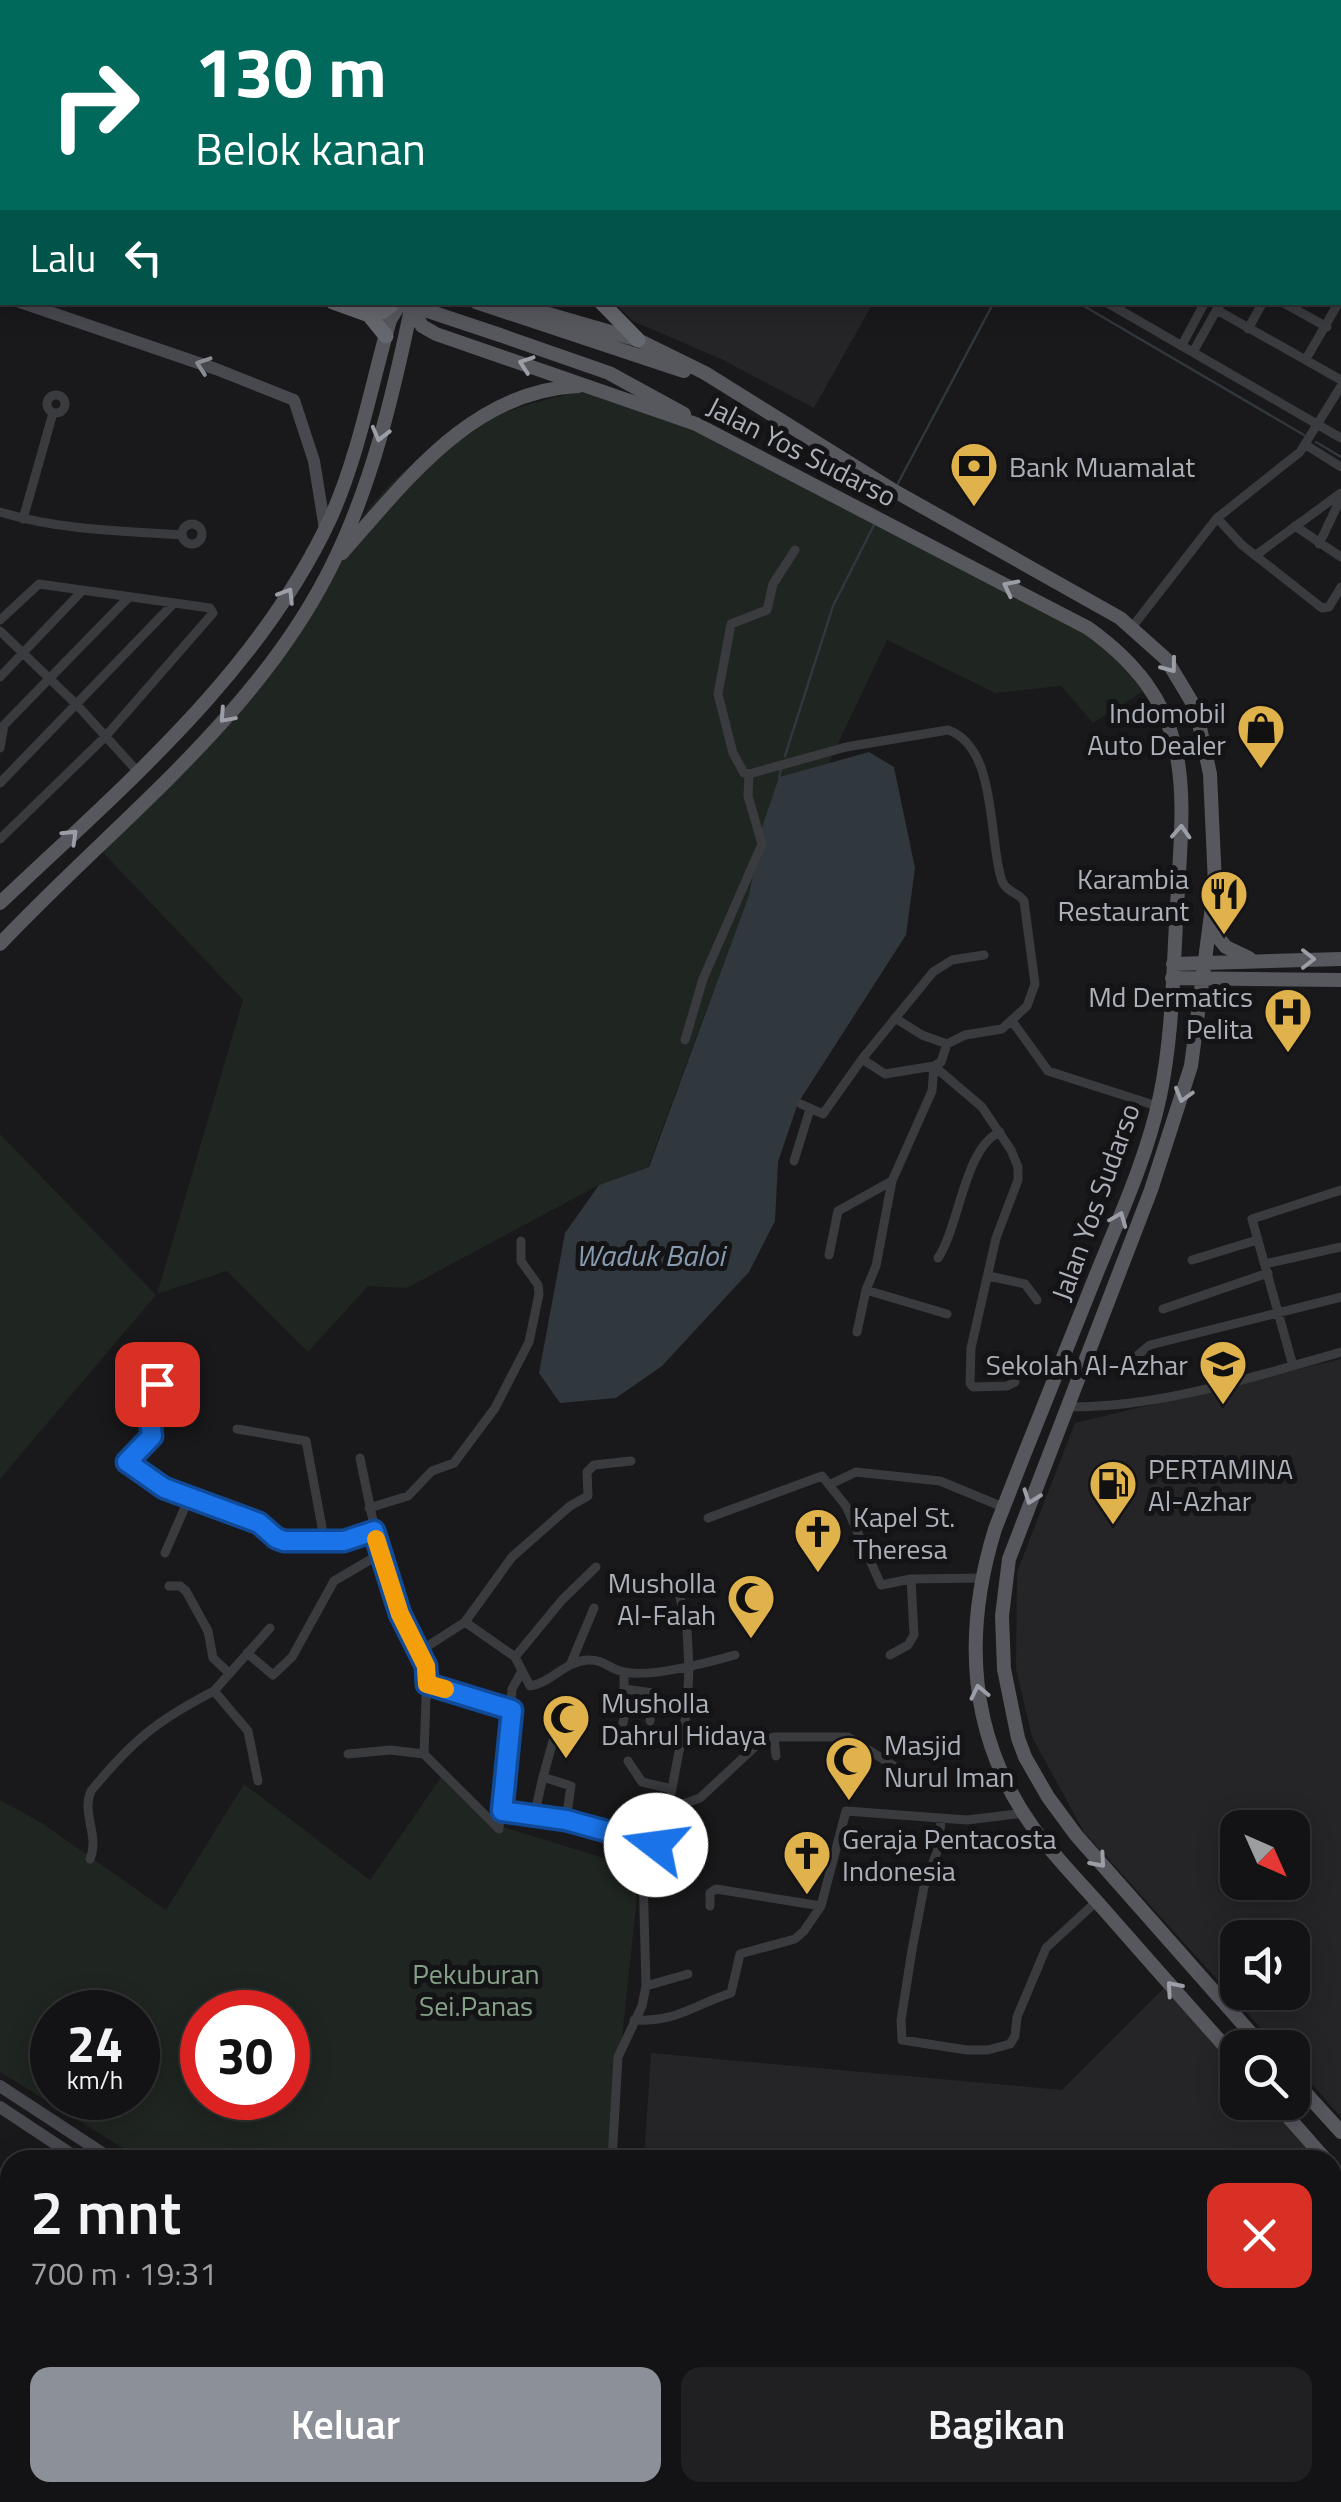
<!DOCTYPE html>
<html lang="id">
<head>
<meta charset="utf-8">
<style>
  :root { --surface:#131214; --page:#202022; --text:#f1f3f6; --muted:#9d9ea0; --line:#323234; --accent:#8c9099 }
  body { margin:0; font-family:"Titillium Web",sans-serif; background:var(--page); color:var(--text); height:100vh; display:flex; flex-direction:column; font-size:38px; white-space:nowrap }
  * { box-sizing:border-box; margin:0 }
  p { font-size:32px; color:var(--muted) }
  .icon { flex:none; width:55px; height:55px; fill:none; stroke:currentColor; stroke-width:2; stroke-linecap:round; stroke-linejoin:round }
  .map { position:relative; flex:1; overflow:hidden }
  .details { position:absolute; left:0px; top:2150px; width:1342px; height:352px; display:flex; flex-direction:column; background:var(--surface); border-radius:30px 30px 0 0; box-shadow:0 5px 25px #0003,0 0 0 2px var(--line) }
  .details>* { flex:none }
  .guide { position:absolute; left:0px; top:0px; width:1342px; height:305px; box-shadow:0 5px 25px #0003,0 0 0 2px var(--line); background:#00695c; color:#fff; overflow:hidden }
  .needle { width:65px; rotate:135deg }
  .controls { position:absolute; left:1220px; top:1810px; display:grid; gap:20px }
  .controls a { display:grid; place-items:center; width:90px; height:90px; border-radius:20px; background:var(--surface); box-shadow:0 5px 25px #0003,0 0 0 2px var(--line); font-size:50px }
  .speed { position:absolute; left:30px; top:1990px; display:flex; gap:20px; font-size:50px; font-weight:700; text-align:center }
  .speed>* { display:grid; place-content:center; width:130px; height:130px; border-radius:50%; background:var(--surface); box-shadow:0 5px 25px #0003,0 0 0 2px var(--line); line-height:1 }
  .speed small { font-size:25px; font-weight:400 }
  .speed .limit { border:15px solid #d22; background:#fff; color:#111 }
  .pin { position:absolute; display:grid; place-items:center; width:85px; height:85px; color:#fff; margin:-42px; border-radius:20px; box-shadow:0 5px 15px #0006 }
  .me { position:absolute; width:110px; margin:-55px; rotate:285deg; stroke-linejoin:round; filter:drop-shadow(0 0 8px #0008) }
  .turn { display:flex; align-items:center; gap:35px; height:210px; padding:0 30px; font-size:45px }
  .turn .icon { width:130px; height:130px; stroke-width:2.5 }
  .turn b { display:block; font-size:70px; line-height:85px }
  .then { display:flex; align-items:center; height:95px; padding:0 30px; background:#0003; gap:20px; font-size:38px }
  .round { display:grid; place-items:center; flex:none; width:105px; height:105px; border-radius:20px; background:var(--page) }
  .summary { display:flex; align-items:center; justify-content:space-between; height:170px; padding:0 30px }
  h1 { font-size:60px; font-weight:600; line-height:75px }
  .button { display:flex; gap:20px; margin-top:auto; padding:20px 30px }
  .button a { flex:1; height:115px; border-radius:20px; background:var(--accent); color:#fff; font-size:40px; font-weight:600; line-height:115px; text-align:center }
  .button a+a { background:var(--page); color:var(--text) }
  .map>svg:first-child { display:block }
  .built { fill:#252527; fill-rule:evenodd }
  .green { fill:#1f2520; fill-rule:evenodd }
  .water { fill:#30373d }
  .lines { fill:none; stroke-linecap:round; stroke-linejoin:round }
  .stream { stroke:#30373d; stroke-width:2.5 }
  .street { stroke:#3a3b3f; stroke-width:9 }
  .secondary { stroke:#48494f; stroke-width:12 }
  .primary { stroke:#56585e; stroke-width:14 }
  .highway { stroke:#66686f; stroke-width:15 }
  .primary-bridge { stroke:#56585e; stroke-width:14 }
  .oneway { stroke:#9b9ea7 }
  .oneway2 { stroke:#898c94 }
  .route-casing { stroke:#114b97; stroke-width:25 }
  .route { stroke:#1a73e8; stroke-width:18 }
  .slow { stroke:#f59e0b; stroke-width:18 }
  .labels { text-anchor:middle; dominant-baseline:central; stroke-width:10; stroke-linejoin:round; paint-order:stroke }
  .street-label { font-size:28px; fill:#acb0b9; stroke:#141315 }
  .poi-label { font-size:28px; fill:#acb0b9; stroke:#141315; text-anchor:start }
  .park-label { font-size:28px; fill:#85a288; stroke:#141315 }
  .water-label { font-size:30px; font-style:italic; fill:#879bb0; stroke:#141315 }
</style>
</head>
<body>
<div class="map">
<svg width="1341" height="2502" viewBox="0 0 1341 2502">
  <rect width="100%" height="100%" fill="#19181a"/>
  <path class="built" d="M 614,303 L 873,303 L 814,408 L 723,360 L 633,321 Z
    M 1341,1359 L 1341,2117 L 1293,2063 L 1292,2048 L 1278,2047 L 1084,1832 L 1032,1737 L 1016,1669 L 1017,1572 L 1075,1423 ZM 1238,1828 L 1292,1828 L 1292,1882 L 1238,1882 ZM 1238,1938 L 1292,1938 L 1292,1992 L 1238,1992 Z
    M 1169,1983 L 1237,2062 L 1238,2102 L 1273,2103 L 1324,2160 L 644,2160 L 651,2053 L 1062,2090 Z
    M 1332,2170 L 1341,2179 L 1341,2350 L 1332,2353 Z
    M 769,2492 L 772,2502 L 250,2502 L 237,2493 Z"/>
  <path class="green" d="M 603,387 L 646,397 L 1089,629 L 1150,687 L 1093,723 L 1061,686 L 995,693 L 887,640 L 829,763 L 779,777 L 762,827 L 749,895 L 648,1167 L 599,1185 L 407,1288 L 368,1286 L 308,1352 L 227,1271 L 157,1294 L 243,1000 L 95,844 C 164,777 228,706 288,631 C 313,599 331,562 354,529 C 415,438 500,406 603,387 Z
    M 0,1134 L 156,1295 L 0,1479 Z
    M 444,1773 L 500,1826 L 640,1869 L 609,2160 L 553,2160 L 452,2153 L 446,2160 L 142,2160 L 0,2072 L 0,1800 L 42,1823 L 166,1910 L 244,1784 L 370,1880 ZM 52,2012 L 138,2012 L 138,2098 L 52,2098 ZM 202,2012 L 288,2012 L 288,2098 L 202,2098 Z"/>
  <path class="water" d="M 869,752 L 894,767 L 915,868 L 906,935 L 798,1103 L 778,1162 L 775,1221 L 749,1272 L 662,1366 L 616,1398 L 560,1403 L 539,1373 L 565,1233 L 599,1185 L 649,1167 L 749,895 L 762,827 L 779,777 Z"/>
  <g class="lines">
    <path class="stream" d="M 252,0 L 258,2
      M 1077,302 L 1304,435
      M 1316,442 L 1341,457
      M 897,485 L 994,302
      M 785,756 L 833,606 L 874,525
      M 779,777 L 781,770"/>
    <path class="street" d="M 707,0 L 708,2
      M 746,0 L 747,2
      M 827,0 L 827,2
      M 870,0 L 870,2
      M 933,0 L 934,2
      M 1144,0 L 1147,2
      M 368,2 L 369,0
      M 796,2 L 798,0
      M 990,2 L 995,0
      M 1080,2 L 1084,0
      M 1192,2 L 1194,0
      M 1216,2 L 1217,0
      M 1299,2 L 1301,0
      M 1340,17 L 1341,15
      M 1340,103 L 1341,101
      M 1340,114 L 1341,115
      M 1340,174 L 1341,174
      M 1340,203 L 1341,203
      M 1340,256 L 1341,257
      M 1340,293 L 1341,293
      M 1106,302 L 1341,438
      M 1282,302 L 1327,327
      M 1217,310 L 1341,380
      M 1248,329 L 1263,302
      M 1182,345 L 1205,302
      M 1193,352 L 1221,302
      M 1306,359 L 1339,302
      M47 404a9 9 0 1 1 18 0a9 9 0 1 1-18 0Z
      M 1306,445 L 1341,467
      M 0,512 C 59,530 121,531 182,535
      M 1217,518 L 1242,545 L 1322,608 L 1329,607 L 1341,587
      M 23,519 L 53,413
      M182 534a10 10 0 1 1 20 0a10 10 0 1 1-20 0Z
      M 1295,526 L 1341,557
      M 1319,544 L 1341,498
      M 795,550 L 773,584 L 767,610 L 731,624 L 718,694 L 733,753 L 744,773 L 749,774 L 846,747 L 948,730 C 998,747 988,841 1002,881 C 1006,892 1018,892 1024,901 L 1035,984 L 1027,1006 L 1002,1029 L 965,1035 L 947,1044 L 941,1062 L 934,1066 L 932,1091 L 892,1181 L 876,1266 L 866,1290 L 857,1332
      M 1256,555 L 1341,493
      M 0,620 L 39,584 L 210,608 L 213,613 L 105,737 L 0,839
      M 1133,626 L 1217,518 L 1300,452 L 1341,386
      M 0,631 L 78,706 L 138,772
      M 0,677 L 81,592
      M 0,748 L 4,725 L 128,598
      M 0,783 L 173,604
      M 895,1018 L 922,1035 L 947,1044
      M 1012,1021 L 1048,1071 L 1157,1106
      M 685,1040 L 703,979 L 762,844 L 748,796 L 749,774
      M 862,1059 L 885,1074 L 934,1066 L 982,1107 L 1011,1150 L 1018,1167 L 1018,1180 L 996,1238 L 971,1348 L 970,1383 L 973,1387 L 1007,1386 L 1015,1382
      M 801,1104 L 823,1114 L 862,1059 L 933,972 L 952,960 L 984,955
      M 794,1161 L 810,1109
      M 829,1255 L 838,1211 L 892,1181
      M 938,1258 C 960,1225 964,1148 1000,1132
      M 1192,1260 L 1257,1240
      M 1265,1264 L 1341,1247
      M 989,1276 L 1025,1284 L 1037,1300
      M 866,1290 L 947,1314
      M 1163,1309 L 1268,1273
      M 1133,1359 L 1150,1345 L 1341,1297
      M 164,1365 L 150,1402 L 152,1436 L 129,1458 L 129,1464 L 164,1489 L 252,1520 L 284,1541 L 344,1541 L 374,1531
      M 1293,1366 L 1252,1219 L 1341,1190
      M 1067,1407 C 1159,1408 1253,1377 1341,1352
      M 237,1429 L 306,1441 L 324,1538
      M 360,1458 L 383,1569 L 400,1614 L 427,1670 L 424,1754 L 499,1829
      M 829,1485 L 856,1472 L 940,1481 L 1003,1507
      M 369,1508 L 408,1496 L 432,1471 L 454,1463 L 495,1408 L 529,1342 L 539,1294 L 538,1285 L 521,1261 L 521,1241
      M 708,1518 L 822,1476 L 846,1506 L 881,1585 L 911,1579 L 981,1578
      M 165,1553 L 189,1498
      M 169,1586 L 180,1586 L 186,1591 L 208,1631 L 213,1658 L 229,1673
      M 465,1622 L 515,1657 L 530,1686 C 551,1683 564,1662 587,1660 C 604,1659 609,1669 624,1672 C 649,1678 710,1662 735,1655
      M 420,1651 L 465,1622 L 512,1557 L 570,1506 L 588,1496 L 587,1472 L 594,1465 L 631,1461
      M 247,1653 L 273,1675 L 292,1657 L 334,1581 L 380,1554
      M 890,1655 L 908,1645 L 914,1635 L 911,1579
      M 515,1657 L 562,1600 L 596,1567
      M 571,1663 L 594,1608
      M 427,1684 L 512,1710
      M 624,1689 L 653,1693 L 650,1721
      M 620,1736 L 624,1718 L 624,1672
      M 774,1737 L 776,1756
      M 348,1754 L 390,1750 L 424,1754
      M 628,1761 L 642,1782 L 672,1789
      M 543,1777 L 553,1741
      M 258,1781 L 248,1731 L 214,1691 L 270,1628
      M 668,1809 L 700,1798 L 759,1743 L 774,1737 L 848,1737 L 894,1766
      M 502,1811 L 566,1820 L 656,1845
      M 534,1816 L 543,1777 L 571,1786 L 566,1820
      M 941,1819 L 939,1846 L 924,1887 L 912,1950 L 901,2020 L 902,2040 L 967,2050 L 988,2050 L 1010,2044 L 1015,2036 L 1017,2017 L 1046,1948 L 1097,1901
      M 499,1829 L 512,1689 L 522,1671
      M 90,1859 C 100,1835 81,1814 91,1791 C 132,1741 156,1721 214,1691
      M 710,1906 L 710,1893 L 716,1889 L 821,1906
      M 646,1986 L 688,1974
      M 634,2020 C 678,2022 691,2006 731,1993 L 740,1954 L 795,1939 L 804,1931 L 821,1906 L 846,1811 L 967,1820 L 1024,1813
      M 612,2160 L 618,2057 L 642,2006 L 646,1986 L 643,1873 L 668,1809 L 687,1710 L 689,1668 L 687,1629 L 680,1597
      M 0,2349 L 10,2356
      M 0,2442 L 0,2398 L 10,2402
      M 237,2492 L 250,2502
      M 636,2492 L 640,2502
      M 744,2492 L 745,2502
      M 119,2502 L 126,2492
      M 176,2502 L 183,2492
      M 889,2502 L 899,2502"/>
    <path class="secondary" d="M 0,90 L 2,91
      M 0,296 L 2,297
      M 20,302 L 216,369 L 294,400 L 314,461 L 325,529
      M 0,2086 L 113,2160
      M 0,2107 L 80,2160
      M 1332,2366 L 1341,2365
      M 1332,2383 L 1341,2382
      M 769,2492 L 772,2502
      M 780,2492 L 784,2502
      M 220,2502 L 227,2492"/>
    <path class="primary" d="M 470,2 L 471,0
      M 408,302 L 422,326 L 436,334 L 696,424 L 1088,628 C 1197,706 1184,786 1177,906 C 1173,969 1173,1034 1160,1096 C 1147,1157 1120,1216 1096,1275 C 1062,1359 1028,1444 995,1529 C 963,1633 968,1735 1032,1826 C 1054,1857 1082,1884 1107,1913 C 1150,1962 1194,2012 1238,2061
      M 507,302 L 638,340 L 705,373 L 891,489 L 1120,618 L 1166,659 L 1196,709 L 1210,774 L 1215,884 L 1191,1066 L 1151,1190 L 1009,1559 L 1002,1616 L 1004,1669 L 1018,1738 L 1025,1757 L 1048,1797 L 1076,1835 L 1264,2048
      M 509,313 L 684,371
      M 500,335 L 609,373 L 684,414
      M 342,553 C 407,480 472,391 578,386
      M 0,903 C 122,787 259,673 331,517 C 359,454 371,386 390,320 L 401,302
      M 1211,929 L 1226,947 L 1249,958
      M 0,944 C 115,822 258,717 333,563 C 372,484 393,395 411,309
      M 1173,964 L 1341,959
      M 1172,978 L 1341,980
      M 1292,2078 L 1341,2132
      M 1275,2102 L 1326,2160
      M 1332,2167 L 1341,2177
      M 1332,2355 L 1341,2351"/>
    <path class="highway" d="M 514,0 L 515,2
      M 487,2 L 488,0
      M 0,121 L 2,124
      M 0,146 L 2,146
      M 0,189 L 2,190
      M 333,302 L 369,315 L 386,336
      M 601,302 L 638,340
      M 369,315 L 382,312 L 395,302"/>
    <path class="primary-bridge" d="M 401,302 L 500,335
      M 476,302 L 509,313"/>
  </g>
  <defs><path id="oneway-chevron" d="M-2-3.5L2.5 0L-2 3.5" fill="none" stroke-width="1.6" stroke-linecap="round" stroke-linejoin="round" transform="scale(2.5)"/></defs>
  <g class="oneway">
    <use href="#oneway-chevron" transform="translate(526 364) rotate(-161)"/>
    <use href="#oneway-chevron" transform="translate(380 434) rotate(105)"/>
    <use href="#oneway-chevron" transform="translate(1010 587) rotate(-153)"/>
    <use href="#oneway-chevron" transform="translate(287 595) rotate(-58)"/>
    <use href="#oneway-chevron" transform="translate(1170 666) rotate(53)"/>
    <use href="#oneway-chevron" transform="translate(226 716) rotate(132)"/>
    <use href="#oneway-chevron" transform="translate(1181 832) rotate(-87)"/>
    <use href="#oneway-chevron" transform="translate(71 836) rotate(-44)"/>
    <use href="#oneway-chevron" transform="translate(1308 959)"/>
    <use href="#oneway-chevron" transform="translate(1183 1095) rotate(106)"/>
    <use href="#oneway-chevron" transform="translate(1119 1219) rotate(-68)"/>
    <use href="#oneway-chevron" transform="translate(1031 1497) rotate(110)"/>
    <use href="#oneway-chevron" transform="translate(979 1692) rotate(-102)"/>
    <use href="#oneway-chevron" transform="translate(1099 1861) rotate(49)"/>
    <use href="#oneway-chevron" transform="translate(1173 1988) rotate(-131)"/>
  </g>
  <use class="oneway2" href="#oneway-chevron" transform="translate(203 365) rotate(-161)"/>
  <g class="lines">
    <g class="route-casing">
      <path id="route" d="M 157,1384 L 149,1414 L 152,1436 L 127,1462 L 164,1488 L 259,1523 L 276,1538 L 284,1541 L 344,1541 L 374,1531 L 400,1614 L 426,1666 L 427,1684 L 512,1710 L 502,1811 L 566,1820 L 656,1845"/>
    </g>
    <use href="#route" class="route"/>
    <path class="slow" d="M 376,1539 L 400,1614 L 426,1666 L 427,1684 L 445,1689"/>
  </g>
  <defs>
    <g id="bank-pin" transform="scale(2.5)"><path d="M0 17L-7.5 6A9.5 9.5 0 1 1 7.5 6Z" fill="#e0b24b" stroke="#141315"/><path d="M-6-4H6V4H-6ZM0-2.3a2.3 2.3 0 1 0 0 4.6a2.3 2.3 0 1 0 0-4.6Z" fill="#111"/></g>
    <g id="shop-pin" transform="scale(2.5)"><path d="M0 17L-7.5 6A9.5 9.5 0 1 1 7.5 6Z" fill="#e0b24b" stroke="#141315"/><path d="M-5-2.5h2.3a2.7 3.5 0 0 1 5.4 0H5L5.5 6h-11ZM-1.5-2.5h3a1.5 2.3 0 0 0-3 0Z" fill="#111"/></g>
    <g id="restaurant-pin" transform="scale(2.5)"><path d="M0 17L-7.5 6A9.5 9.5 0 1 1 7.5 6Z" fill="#e0b24b" stroke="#141315"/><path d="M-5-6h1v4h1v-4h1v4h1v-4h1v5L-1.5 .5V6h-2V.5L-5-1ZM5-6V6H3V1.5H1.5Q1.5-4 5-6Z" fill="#111"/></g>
    <g id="hospital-pin" transform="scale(2.5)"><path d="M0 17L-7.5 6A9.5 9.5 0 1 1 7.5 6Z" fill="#e0b24b" stroke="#141315"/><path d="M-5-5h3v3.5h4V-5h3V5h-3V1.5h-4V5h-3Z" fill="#111"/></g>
    <g id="school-pin" transform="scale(2.5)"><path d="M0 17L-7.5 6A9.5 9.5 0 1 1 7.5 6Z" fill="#e0b24b" stroke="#141315"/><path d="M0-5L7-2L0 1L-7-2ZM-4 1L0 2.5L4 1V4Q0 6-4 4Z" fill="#111"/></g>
    <g id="fuel-pin" transform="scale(2.5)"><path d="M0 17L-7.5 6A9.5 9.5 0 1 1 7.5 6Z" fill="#e0b24b" stroke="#141315"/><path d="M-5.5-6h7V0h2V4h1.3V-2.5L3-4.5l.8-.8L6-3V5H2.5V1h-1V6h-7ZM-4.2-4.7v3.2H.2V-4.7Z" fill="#111"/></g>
    <g id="church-pin" transform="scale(2.5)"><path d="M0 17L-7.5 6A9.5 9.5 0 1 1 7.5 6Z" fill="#e0b24b" stroke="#141315"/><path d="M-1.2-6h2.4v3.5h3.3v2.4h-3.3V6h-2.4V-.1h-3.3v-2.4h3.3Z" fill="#111"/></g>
    <g id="mosque-pin" transform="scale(2.5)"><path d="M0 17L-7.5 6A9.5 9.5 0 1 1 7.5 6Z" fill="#e0b24b" stroke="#141315"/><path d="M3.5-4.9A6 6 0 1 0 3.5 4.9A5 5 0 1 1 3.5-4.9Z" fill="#111"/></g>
  </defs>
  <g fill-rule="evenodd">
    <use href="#bank-pin" x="974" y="466"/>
    <use href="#shop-pin" x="1261" y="728"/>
    <use href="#restaurant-pin" x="1224" y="894"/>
    <use href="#hospital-pin" x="1288" y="1012"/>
    <use href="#school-pin" x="1223" y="1364"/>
    <use href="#fuel-pin" x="1113" y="1484"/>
    <use href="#church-pin" x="818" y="1532"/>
    <use href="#mosque-pin" x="751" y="1598"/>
    <use href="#mosque-pin" x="566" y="1718"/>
    <use href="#mosque-pin" x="849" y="1760"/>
    <use href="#church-pin" x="807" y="1854"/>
  </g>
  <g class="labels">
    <g class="street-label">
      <text transform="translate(802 451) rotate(27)">Jalan Yos Sudarso</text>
      <text transform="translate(1095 1202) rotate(-70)">Jalan Yos Sudarso</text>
    </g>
    <g class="poi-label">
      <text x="1009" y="466">Bank Muamalat</text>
      <text x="1226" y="712" text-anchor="end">Indomobil<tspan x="1226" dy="32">Auto Dealer</tspan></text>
      <text x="1189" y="878" text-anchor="end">Karambia<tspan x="1189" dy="32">Restaurant</tspan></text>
      <text x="1253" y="996" text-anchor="end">Md Dermatics<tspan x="1253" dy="32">Pelita</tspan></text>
      <text x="1188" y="1364" text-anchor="end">Sekolah Al-Azhar</text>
      <text x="1148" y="1468">PERTAMINA<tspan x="1148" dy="32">Al-Azhar</tspan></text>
      <text x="853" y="1516">Kapel St.<tspan x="853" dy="32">Theresa</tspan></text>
      <text x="716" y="1582" text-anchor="end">Musholla<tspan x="716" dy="32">Al-Falah</tspan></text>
      <text x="601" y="1702">Musholla<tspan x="601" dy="32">Dahrul Hidaya</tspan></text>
      <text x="884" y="1744">Masjid<tspan x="884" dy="32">Nurul Iman</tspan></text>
      <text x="842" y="1838">Geraja Pentacosta<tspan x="842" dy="32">Indonesia</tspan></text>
    </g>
    <g class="park-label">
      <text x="476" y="1973">Pekuburan<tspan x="476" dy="32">Sei.Panas</tspan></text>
    </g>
    <g class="water-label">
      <text x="650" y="1255">Waduk Baloi</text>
    </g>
  </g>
</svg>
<div class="controls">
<a><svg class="needle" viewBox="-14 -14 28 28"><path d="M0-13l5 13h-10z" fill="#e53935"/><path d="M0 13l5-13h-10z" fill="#9d9ea0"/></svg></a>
<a><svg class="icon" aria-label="sound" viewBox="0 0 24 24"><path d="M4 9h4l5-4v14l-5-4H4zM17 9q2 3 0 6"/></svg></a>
<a><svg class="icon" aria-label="search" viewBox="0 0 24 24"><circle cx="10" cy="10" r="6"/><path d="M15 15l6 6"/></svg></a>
</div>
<div class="speed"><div>24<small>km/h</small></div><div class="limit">30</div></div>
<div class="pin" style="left:157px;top:1384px;background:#d93025"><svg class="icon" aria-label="arrive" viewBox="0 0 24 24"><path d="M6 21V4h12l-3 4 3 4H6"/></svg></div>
<svg class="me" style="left:656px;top:1845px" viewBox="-20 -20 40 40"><circle r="19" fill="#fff"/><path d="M0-13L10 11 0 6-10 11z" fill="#1a73e8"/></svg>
<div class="guide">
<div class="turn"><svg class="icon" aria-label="right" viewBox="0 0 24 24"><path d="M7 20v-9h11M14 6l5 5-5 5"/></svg><div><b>130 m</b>Belok kanan</div></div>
<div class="then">Lalu<svg class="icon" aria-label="left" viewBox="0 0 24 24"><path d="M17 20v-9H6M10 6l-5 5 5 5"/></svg></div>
</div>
<section class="details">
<div class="summary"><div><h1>2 mnt</h1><p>700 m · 19:31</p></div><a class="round" style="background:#d93025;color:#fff"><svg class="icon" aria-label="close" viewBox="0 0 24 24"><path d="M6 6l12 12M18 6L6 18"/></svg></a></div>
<div class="button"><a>Keluar</a><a>Bagikan</a></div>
</section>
</div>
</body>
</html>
